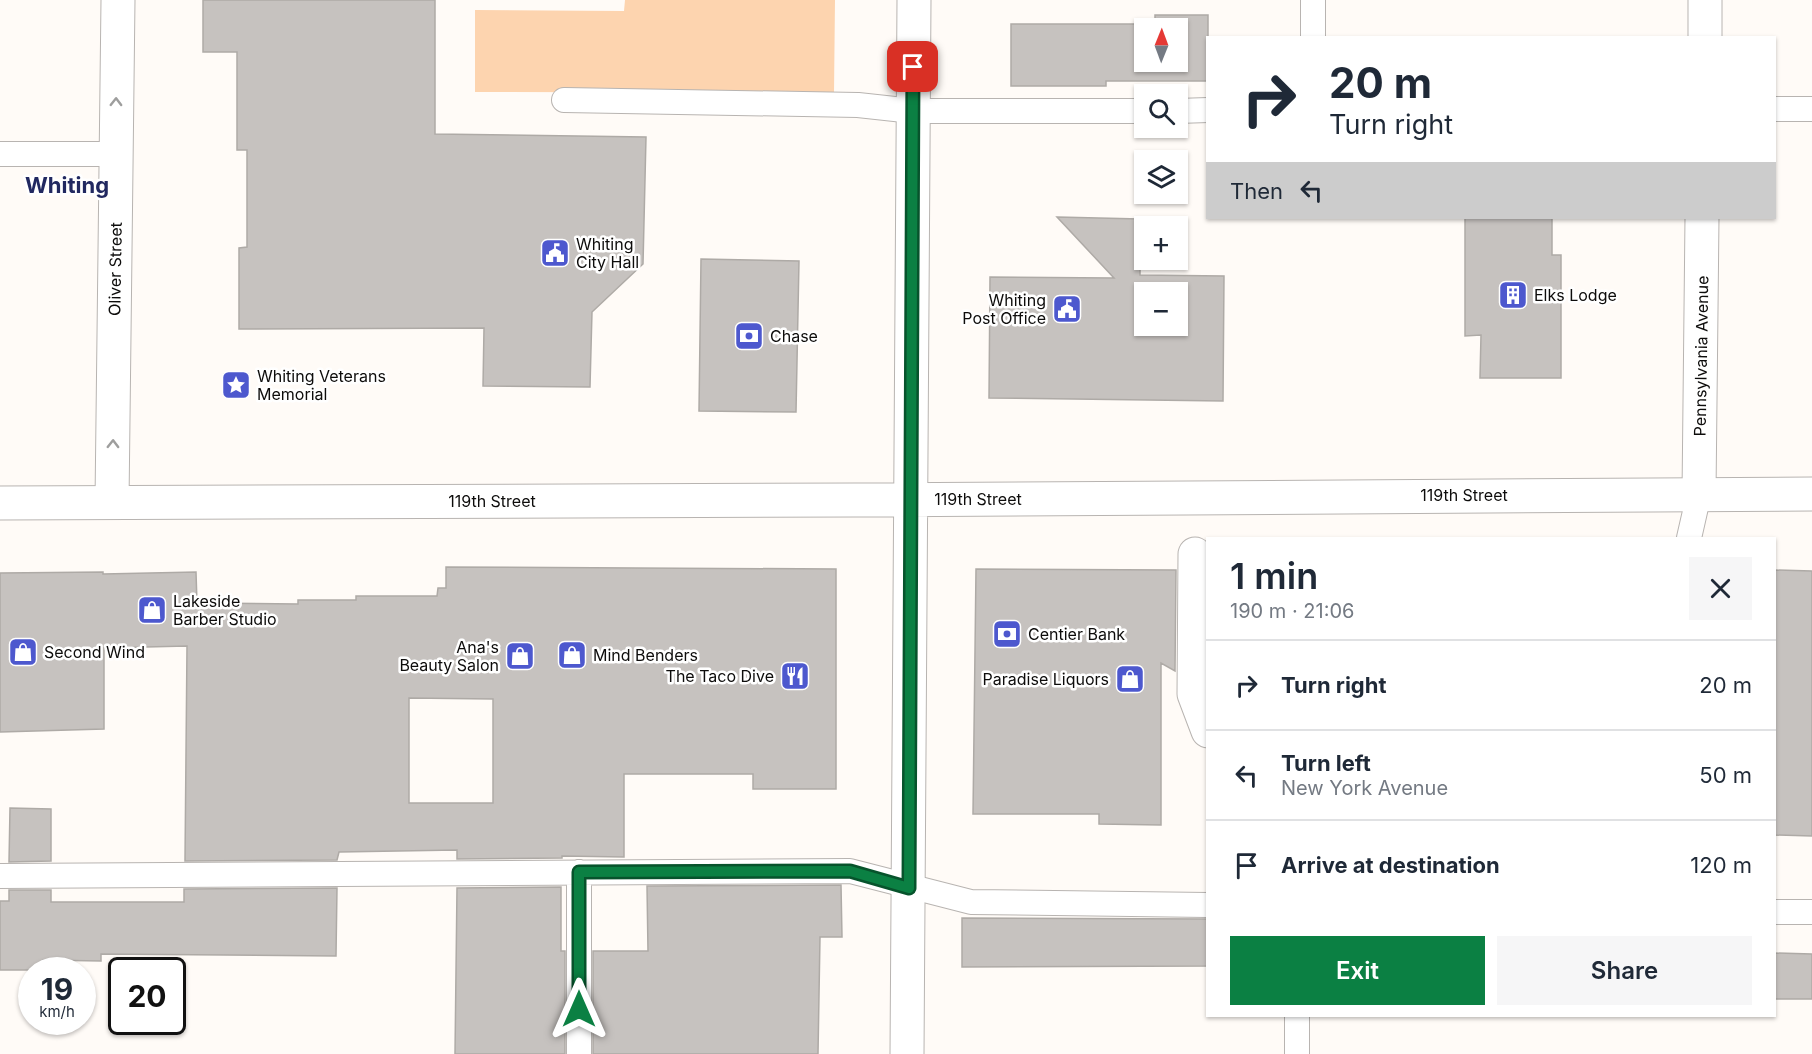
<!DOCTYPE html>
<html lang="en">
<head>
<meta charset="utf-8">
<style>
  :root { --surface:#fff; --page:#f6f6f7; --text:#1f2937; --muted:#747a83; --line:#e0e1e3; --accent:#0b8043 }
  body { margin:0; font-family:Inter,sans-serif; background:var(--page); color:var(--text); height:100vh; display:flex; flex-direction:column; font-size:22px; white-space:nowrap }
  * { box-sizing:border-box; margin:0 }
  p { font-size:20px; color:var(--muted) }
  .icon { flex:none; width:33px; height:33px; fill:none; stroke:currentColor; stroke-width:2; stroke-linecap:round; stroke-linejoin:round }
  .map { position:relative; flex:1; overflow:hidden }
  .panel { position:absolute; left:1206px; top:537px; width:570px; height:480px; display:flex; flex-direction:column; background:var(--surface); border-radius:0px; box-shadow:0 2px 4px #0004 }
  .panel>* { flex:none }
  .banner { position:absolute; left:1206px; top:36px; width:570px; height:183px; border-radius:0px; box-shadow:0 2px 4px #0004; background:#fff; color:var(--text); overflow:hidden }
  .needle { width:39px; rotate:1deg }
  .fabs { position:absolute; left:1134px; top:18px; display:grid; gap:12px }
  .fabs a { display:grid; place-items:center; width:54px; height:54px; border-radius:0px; background:var(--surface); box-shadow:0 2px 4px #0004; font-size:30px }
  .speed { position:absolute; left:18px; top:957px; display:flex; gap:12px; font-size:30px; font-weight:700; text-align:center }
  .speed>* { display:grid; place-content:center; width:78px; height:78px; border-radius:50%; background:var(--surface); box-shadow:0 2px 4px #0004; line-height:1 }
  .speed small { font-size:15px; font-weight:400 }
  .speed .limit { border:3px solid #111; border-radius:9px; background:#fff; color:#111 }
  .pin { position:absolute; display:grid; place-items:center; width:51px; height:51px; color:#fff; margin:-26px; border-radius:12px; box-shadow:0 3px 9px #0006 }
  .me { position:absolute; width:66px; margin:-33px; rotate:0deg; stroke-linejoin:round; filter:drop-shadow(0 0 4px #0008) }
  .turn { display:flex; align-items:center; gap:21px; height:126px; padding:0 24px; font-size:27px }
  .turn .icon { width:78px; height:78px; stroke-width:2.5 }
  .turn b { display:block; font-size:42px; line-height:51px }
  .then { display:flex; align-items:center; height:57px; padding:0 24px; background:#0003; gap:12px; font-size:22px }
  .round { display:grid; place-items:center; flex:none; width:63px; height:63px; border-radius:0px; background:var(--page) }
  .overview { display:flex; align-items:center; justify-content:space-between; height:102px; padding:0 24px }
  h1 { font-size:36px; font-weight:600; line-height:45px }
  .button { display:flex; gap:12px; margin-top:auto; padding:12px 24px }
  .button a { flex:1; height:69px; border-radius:0px; background:var(--accent); color:#fff; font-size:24px; font-weight:600; line-height:69px; text-align:center }
  .button a+a { background:var(--page); color:var(--text) }
  ul { padding:0; list-style:none }
  li { display:flex; align-items:center; gap:18px; height:90px; padding:0 24px; border-top:2px solid var(--line) }
  li div { flex:1 }
  li b { display:block; font-size:22px }
  li em { font-style:normal }
  .map>svg:first-child { display:block }
  .green { fill:#fdd4af }
  .building { fill:#c6c2bf; stroke:#aeaaa6; stroke-width:1.5; fill-rule:evenodd }
  .lines { fill:none; stroke-linecap:round; stroke-linejoin:round }
  .lane-casing { stroke:#b8b4b1; stroke-width:26 }
  .street-casing { stroke:#b8b4b1; stroke-width:35 }
  .secondary-casing { stroke:#b8b4b1; stroke-width:35 }
  .lane { stroke:#fff; stroke-width:24 }
  .street { stroke:#fff; stroke-width:33 }
  .secondary { stroke:#fff; stroke-width:33 }
  .oneway { stroke:#9e9e9d }
  .route-casing { stroke:#07532c; stroke-width:15 }
  .route { stroke:#0b8043; stroke-width:10 }
  .labels { text-anchor:middle; dominant-baseline:central; stroke-width:5; stroke-linejoin:round; paint-order:stroke }
  .poi-label { font-size:16px; fill:#0d0c0b; stroke:#fff; text-anchor:start }
  .street-label { font-size:16px; fill:#0d0c0b; stroke:#fff }
  .district-label { font-size:22px; font-weight:bold; fill:#212860; stroke:#fff }
</style>
</head>
<body>
<div class="map">
<svg width="1812" height="1054" viewBox="0 0 1812 1054">
  <rect width="100%" height="100%" fill="#fffbf7"/>
  <path class="green" d="M 625,0 L 835,0 L 834,93 L 475,92 L 475,10 L 624,11 Z"/>
  <path class="building" d="M 203,0 L 435,0 L 435,134 L 646,137 L 643,264 L 592,312 L 590,387 L 483,386 L 484,328 L 239,329 L 239,248 L 247,247 L 247,150 L 237,150 L 237,52 L 203,52 Z
    M 1155,15 L 1208,15 L 1208,81 L 1106,81 L 1106,86 L 1011,86 L 1011,24 L 1155,24 ZM 1144,28 L 1178,28 L 1178,62 L 1144,62 Z
    M 1057,217 L 1140,219 L 1140,275 L 1224,276 L 1223,401 L 989,398 L 990,277 L 1114,278 ZM 1144,292 L 1178,292 L 1178,326 L 1144,326 Z
    M 1465,218 L 1552,218 L 1552,255 L 1561,255 L 1561,378 L 1480,378 L 1481,335 L 1465,336 Z
    M 701,259 L 799,261 L 796,412 L 699,411 Z
    M 446,567 L 836,569 L 836,789 L 753,789 L 753,774 L 624,774 L 624,857 L 562,856 L 562,858 L 457,859 L 457,850 L 339,852 L 337,860 L 185,861 L 187,646 L 104,648 L 104,729 L 0,732 L 0,573 L 103,572 L 103,574 L 196,572 L 197,603 L 298,604 L 298,600 L 356,600 L 356,596 L 437,596 L 438,588 L 446,588 ZM 409,698 L 493,699 L 493,803 L 409,803 Z
    M 976,569 L 1176,570 L 1175,671 L 1161,663 L 1161,825 L 1099,824 L 1099,814 L 973,814 Z
    M 1774,570 L 1812,571 L 1812,836 L 1774,835 Z
    M 10,808 L 51,809 L 51,861 L 9,862 Z
    M 841,885 L 842,937 L 820,937 L 818,1054 L 593,1054 L 593,951 L 648,951 L 647,886 Z
    M 561,887 L 561,951 L 565,951 L 565,1054 L 455,1054 L 457,888 Z
    M 337,888 L 336,956 L 101,954 L 101,961 L 43,960 L 43,970 L 0,970 L 0,901 L 9,901 L 9,890 L 51,890 L 51,902 L 184,902 L 184,889 Z
    M 962,918 L 1208,919 L 1208,966 L 962,967 Z
    M 1774,953 L 1812,954 L 1812,999 L 1774,999 Z"/>
  <g class="lines">
    <g class="lane-casing">
      <path id="lane" d="M 1313,38 L 1313,0
        M 564,100 L 858,105 L 913,111 L 1144,111
        M 1774,109 L 1812,109
        M 1178,111 L 1208,110
        M 0,154 L 116,154
        M 1689,538 L 1699,494
        M 0,876 L 850,871 L 971,902 L 1208,905
        M 1774,912 L 1812,912
        M 579,1054 L 579,872
        M 1297,1054 L 1297,1016"/>
    </g>
    <g class="street-casing">
      <path id="street" d="M 1705,38 L 1705,0
        M 1699,494 L 1702,218
        M 112,502 L 118,0
        M 1195,554 L 1194,694 L 1208,731"/>
    </g>
    <g class="secondary-casing">
      <path id="secondary" d="M 0,503 L 855,500 L 1812,494
        M 907,1054 L 914,0"/>
    </g>
    <use href="#lane" class="lane"/>
    <use href="#street" class="street"/>
    <use href="#secondary" class="secondary"/>
  </g>
  <defs><path id="oneway-chevron" d="M-2-3.5L2.5 0L-2 3.5" fill="none" stroke-width="1.6" stroke-linecap="round" stroke-linejoin="round" transform="scale(1.5)"/></defs>
  <g class="oneway">
    <use href="#oneway-chevron" transform="translate(116 102) rotate(-89)"/>
    <use href="#oneway-chevron" transform="translate(113 444) rotate(-89)"/>
  </g>
  <g class="lines">
    <g class="route-casing">
      <path id="route" d="M 579,1009 L 579,872 L 850,871 L 909,888 L 913,67"/>
    </g>
    <use href="#route" class="route"/>
  </g>
  <defs>
    <g id="civic-square" transform="scale(1.5)"><rect x="-9" y="-9" width="18" height="18" rx="4" fill="#4d58ce" stroke="#fff"/><path d="M-.6-6.5H3V-4.5H.6V-3L4-1V1h2V6H-6V1h2V-1L-.6-3ZM-1.2 2.5V6h2.4V2.5Z" fill="#fff"/></g>
    <g id="building-square" transform="scale(1.5)"><rect x="-9" y="-9" width="18" height="18" rx="4" fill="#4d58ce" stroke="#fff"/><path d="M-4-6H4V6H1V3H-1V6H-4ZM-2.5-4.3h1.7v1.8h-1.7ZM.8-4.3h1.7v1.8H.8ZM-2.5-1h1.7V.8h-1.7ZM.8-1h1.7V.8H.8Z" fill="#fff"/></g>
    <g id="bank-square" transform="scale(1.5)"><rect x="-9" y="-9" width="18" height="18" rx="4" fill="#4d58ce" stroke="#fff"/><path d="M-6-4H6V4H-6ZM0-2.3a2.3 2.3 0 1 0 0 4.6a2.3 2.3 0 1 0 0-4.6Z" fill="#fff"/></g>
    <g id="sight-square" transform="scale(1.5)"><rect x="-9" y="-9" width="18" height="18" rx="4" fill="#4d58ce" stroke="#fff"/><path d="M0-6L1.8-2.2L6-1.7L2.9 1.2L3.7 5.4L0 3.3L-3.7 5.4L-2.9 1.2L-6-1.7L-1.8-2.2Z" fill="#fff"/></g>
    <g id="shop-square" transform="scale(1.5)"><rect x="-9" y="-9" width="18" height="18" rx="4" fill="#4d58ce" stroke="#fff"/><path d="M-5-2.5h2.3a2.7 3.5 0 0 1 5.4 0H5L5.5 6h-11ZM-1.5-2.5h3a1.5 2.3 0 0 0-3 0Z" fill="#fff"/></g>
    <g id="restaurant-square" transform="scale(1.5)"><rect x="-9" y="-9" width="18" height="18" rx="4" fill="#4d58ce" stroke="#fff"/><path d="M-5-6h1v4h1v-4h1v4h1v-4h1v5L-1.5 .5V6h-2V.5L-5-1ZM5-6V6H3V1.5H1.5Q1.5-4 5-6Z" fill="#fff"/></g>
  </defs>
  <g fill-rule="evenodd">
    <use href="#civic-square" x="555" y="253"/>
    <use href="#building-square" x="1513" y="295"/>
    <use href="#civic-square" x="1067" y="309"/>
    <use href="#bank-square" x="749" y="336"/>
    <use href="#sight-square" x="236" y="385"/>
    <use href="#shop-square" x="152" y="610"/>
    <use href="#bank-square" x="1007" y="634"/>
    <use href="#shop-square" x="23" y="652"/>
    <use href="#shop-square" x="572" y="655"/>
    <use href="#shop-square" x="520" y="656"/>
    <use href="#restaurant-square" x="795" y="676"/>
    <use href="#shop-square" x="1130" y="679"/>
  </g>
  <g class="labels">
    <g class="poi-label">
      <text x="576" y="244">Whiting<tspan x="576" dy="18">City Hall</tspan></text>
      <text x="1534" y="295">Elks Lodge</text>
      <text x="1046" y="300" text-anchor="end">Whiting<tspan x="1046" dy="18">Post Office</tspan></text>
      <text x="770" y="336">Chase</text>
      <text x="257" y="376">Whiting Veterans<tspan x="257" dy="18">Memorial</tspan></text>
      <text x="173" y="601">Lakeside<tspan x="173" dy="18">Barber Studio</tspan></text>
      <text x="1028" y="634">Centier Bank</text>
      <text x="499" y="647" text-anchor="end">Ana's<tspan x="499" dy="18">Beauty Salon</tspan></text>
      <text x="44" y="652">Second Wind</text>
      <text x="593" y="655">Mind Benders</text>
      <text x="774" y="676" text-anchor="end">The Taco Dive</text>
      <text x="1109" y="679" text-anchor="end">Paradise Liquors</text>
    </g>
    <g class="street-label">
      <text transform="translate(115 269) rotate(-89)">Oliver Street</text>
      <text transform="translate(1701 356) rotate(-89)">Pennsylvania Avenue</text>
      <text x="1464" y="495">119th Street</text>
      <text x="978" y="499">119th Street</text>
      <text x="492" y="501">119th Street</text>
    </g>
    <g class="district-label">
      <text x="67" y="185">Whiting</text>
    </g>
  </g>
</svg>
<div class="fabs">
<a><svg class="needle" viewBox="-14 -14 28 28"><path d="M0-13l5 13h-10z" fill="#e53935"/><path d="M0 13l5-13h-10z" fill="#747a83"/></svg></a>
<a><svg class="icon" aria-label="search" viewBox="0 0 24 24"><circle cx="10" cy="10" r="6"/><path d="M15 15l6 6"/></svg></a>
<a><svg class="icon" aria-label="layers" viewBox="0 0 24 24"><path d="M12 4l9 5-9 5-9-5zM3 14l9 5 9-5"/></svg></a>
<a>+</a>
<a>−</a>
</div>
<div class="speed"><div>19<small>km/h</small></div><div class="limit">20</div></div>
<div class="pin" style="left:913px;top:67px;background:#d93025"><svg class="icon" aria-label="arrive" viewBox="0 0 24 24"><path d="M6 21V4h12l-3 4 3 4H6"/></svg></div>
<svg class="me" style="left:579px;top:1009px" viewBox="-20 -20 40 40"><path d="M0-17L14 15 0 8-14 15z" fill="#0b8043" stroke="#fff" stroke-width="4"/></svg>
<div class="banner">
<div class="turn"><svg class="icon" aria-label="right" viewBox="0 0 24 24"><path d="M7 20v-9h11M14 6l5 5-5 5"/></svg><div><b>20 m</b>Turn right</div></div>
<div class="then">Then<svg class="icon" aria-label="left" viewBox="0 0 24 24"><path d="M17 20v-9H6M10 6l-5 5 5 5"/></svg></div>
</div>
<section class="panel">
<div class="overview"><div><h1>1 min</h1><p>190 m · 21:06</p></div><a class="round"><svg class="icon" aria-label="close" viewBox="0 0 24 24"><path d="M6 6l12 12M18 6L6 18"/></svg></a></div>
<ul>
<li><svg class="icon" aria-label="right" viewBox="0 0 24 24"><path d="M7 20v-9h11M14 6l5 5-5 5"/></svg><div><b>Turn right</b></div><em>20 m</em></li>
<li><svg class="icon" aria-label="left" viewBox="0 0 24 24"><path d="M17 20v-9H6M10 6l-5 5 5 5"/></svg><div><b>Turn left</b><p>New York Avenue</p></div><em>50 m</em></li>
<li><svg class="icon" aria-label="arrive" viewBox="0 0 24 24"><path d="M6 21V4h12l-3 4 3 4H6"/></svg><div><b>Arrive at destination</b></div><em>120 m</em></li>
</ul>
<div class="button"><a>Exit</a><a>Share</a></div>
</section>
</div>
</body>
</html>
